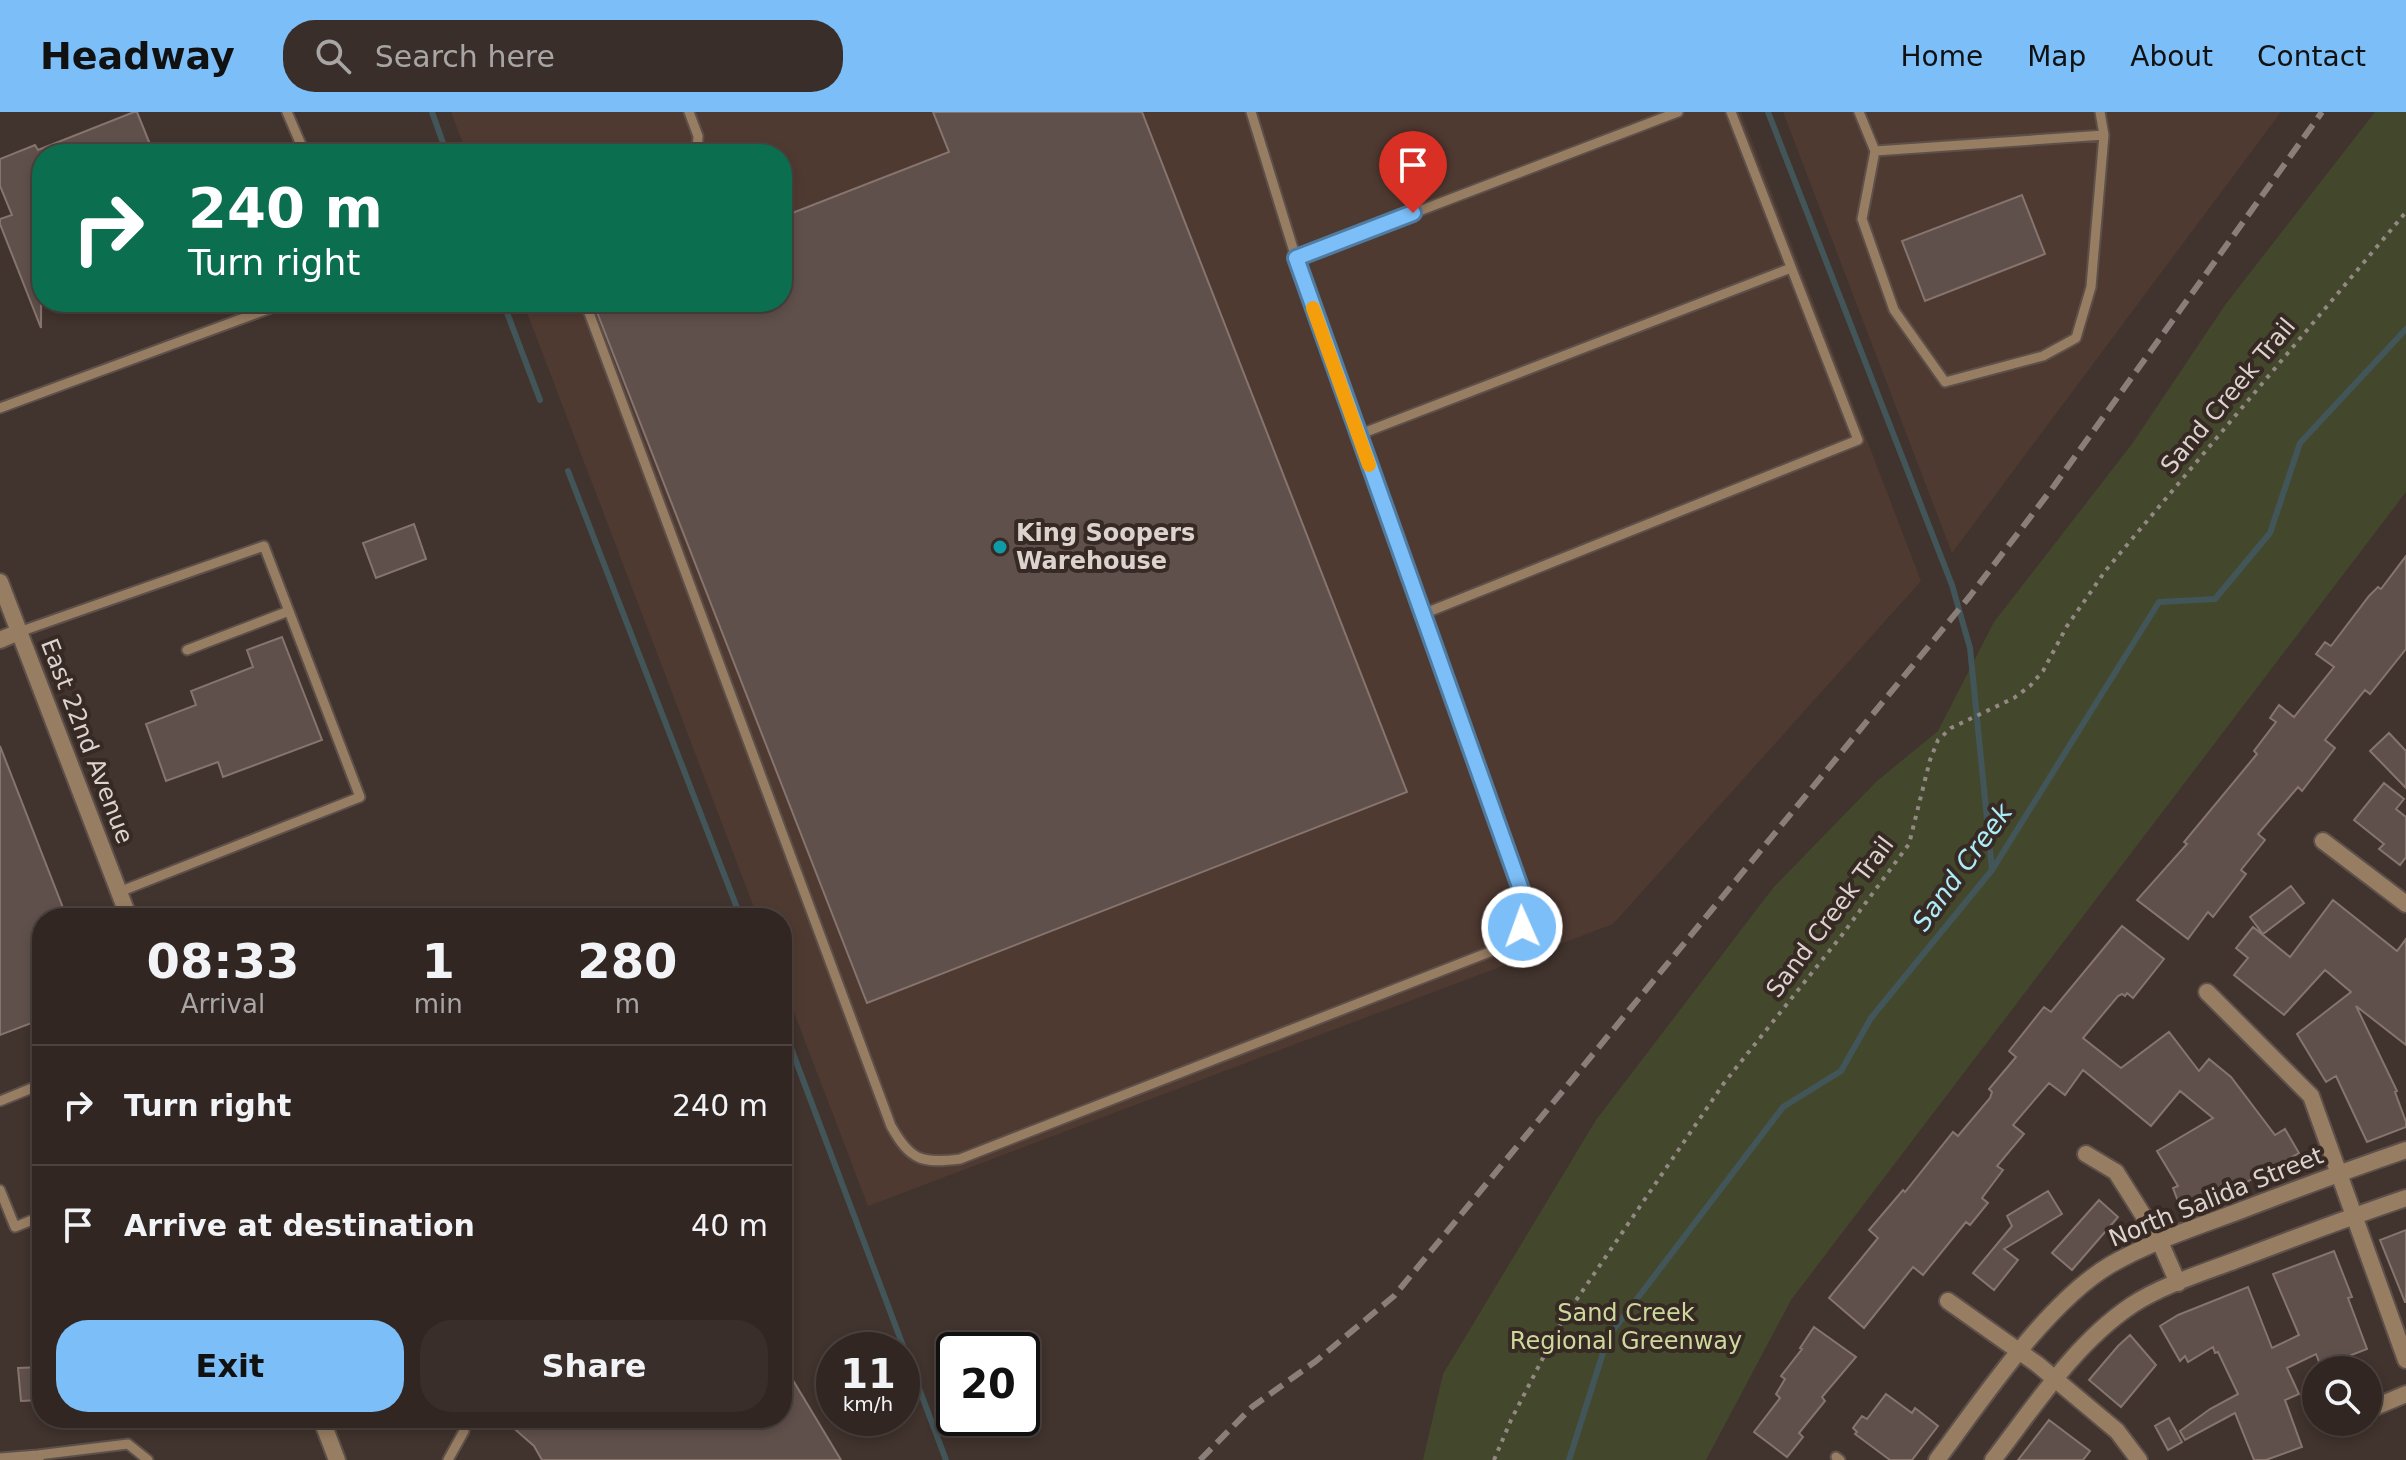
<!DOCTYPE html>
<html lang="en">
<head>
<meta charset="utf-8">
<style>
  :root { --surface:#312622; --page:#392e2a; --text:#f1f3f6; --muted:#a8a5a5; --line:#4c4340; --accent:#7bbef8 }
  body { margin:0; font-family:"DejaVu Sans",sans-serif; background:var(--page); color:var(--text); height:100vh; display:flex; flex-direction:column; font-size:30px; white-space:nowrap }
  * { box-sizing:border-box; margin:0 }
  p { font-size:26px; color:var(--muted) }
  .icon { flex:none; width:44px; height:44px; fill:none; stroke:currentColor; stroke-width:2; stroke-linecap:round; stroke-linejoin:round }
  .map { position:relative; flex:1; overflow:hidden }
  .panel { position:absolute; left:32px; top:796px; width:760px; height:520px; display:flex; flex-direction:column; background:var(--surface); border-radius:32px; box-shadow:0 4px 12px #0003,0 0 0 2px var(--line) }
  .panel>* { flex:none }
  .guide { position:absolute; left:32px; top:32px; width:760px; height:168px; border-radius:32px; box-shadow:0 4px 12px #0003,0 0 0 2px var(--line); background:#0b6e4f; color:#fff; overflow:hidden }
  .controls { position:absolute; left:2302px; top:1244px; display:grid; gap:16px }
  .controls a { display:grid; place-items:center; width:80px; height:80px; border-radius:50%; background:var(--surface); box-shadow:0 4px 12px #0003,0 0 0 2px var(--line); font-size:40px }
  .speed { position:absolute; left:816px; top:1220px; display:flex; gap:16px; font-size:40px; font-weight:700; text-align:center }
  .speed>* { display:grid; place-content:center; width:104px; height:104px; border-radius:50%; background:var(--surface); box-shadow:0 4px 12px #0003,0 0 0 2px var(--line); line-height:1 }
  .speed small { font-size:20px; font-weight:400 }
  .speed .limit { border:4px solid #111; border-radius:12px; background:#fff; color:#111 }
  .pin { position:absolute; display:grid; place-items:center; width:68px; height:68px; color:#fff; margin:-82px -34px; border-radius:50% 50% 50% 0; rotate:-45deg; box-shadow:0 0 8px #0007 }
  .pin .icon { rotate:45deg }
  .me { position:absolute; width:88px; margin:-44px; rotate:358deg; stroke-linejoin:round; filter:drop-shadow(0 0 6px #0008) }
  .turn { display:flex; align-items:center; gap:28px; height:168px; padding:0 24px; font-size:36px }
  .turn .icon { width:104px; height:104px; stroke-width:2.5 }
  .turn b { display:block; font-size:56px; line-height:68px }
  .eta { display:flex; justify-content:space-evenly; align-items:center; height:136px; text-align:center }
  .eta b { font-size:48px; font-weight:600; line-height:56px }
  .cta { display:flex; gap:16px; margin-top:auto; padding:16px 24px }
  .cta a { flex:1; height:92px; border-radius:32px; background:var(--accent); color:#111; font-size:32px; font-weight:600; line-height:92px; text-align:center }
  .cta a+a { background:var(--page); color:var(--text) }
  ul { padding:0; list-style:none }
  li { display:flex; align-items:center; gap:24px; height:120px; padding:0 24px; border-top:2px solid var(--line) }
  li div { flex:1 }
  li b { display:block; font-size:30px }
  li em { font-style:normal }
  header { display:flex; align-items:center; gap:48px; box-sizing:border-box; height:112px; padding:0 40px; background:var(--accent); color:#111 }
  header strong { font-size:38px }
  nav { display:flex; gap:44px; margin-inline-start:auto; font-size:28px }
  .search { width:560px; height:72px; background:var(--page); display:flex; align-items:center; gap:20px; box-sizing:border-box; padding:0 28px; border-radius:32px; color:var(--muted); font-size:30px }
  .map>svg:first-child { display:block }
  .built { fill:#4f3a31 }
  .green { fill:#43482c }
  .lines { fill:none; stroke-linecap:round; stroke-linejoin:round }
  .stream { stroke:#425559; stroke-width:6 }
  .building { fill:#60504b; stroke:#86746f; stroke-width:2 }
  .service-casing { stroke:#5d504a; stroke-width:13 }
  .minor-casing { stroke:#5d504a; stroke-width:20 }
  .path { stroke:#938883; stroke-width:4; stroke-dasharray:4 6; stroke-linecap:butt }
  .service { stroke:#977d62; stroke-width:9 }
  .minor { stroke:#977d62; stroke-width:16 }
  .rail { stroke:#897e79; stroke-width:6; stroke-dasharray:16 8; stroke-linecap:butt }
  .route-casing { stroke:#507ca1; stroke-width:20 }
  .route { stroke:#7bbef8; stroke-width:14 }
  .slow { stroke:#f59e0b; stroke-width:14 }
  .culture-dot { fill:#0f9aa8; stroke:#372923; stroke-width:3 }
  .labels { text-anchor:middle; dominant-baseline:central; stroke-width:8; stroke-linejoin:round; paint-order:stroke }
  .street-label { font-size:24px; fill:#dcd3cf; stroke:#372923 }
  .poi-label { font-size:24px; font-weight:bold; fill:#dcd3cf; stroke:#372923; text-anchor:start }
  .park-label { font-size:24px; fill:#cdd99c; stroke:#372923 }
  .water-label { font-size:26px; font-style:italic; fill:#adecf9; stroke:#372923 }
</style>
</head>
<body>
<header>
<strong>Headway</strong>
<div class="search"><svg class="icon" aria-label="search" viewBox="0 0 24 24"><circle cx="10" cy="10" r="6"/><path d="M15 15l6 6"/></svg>Search here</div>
<nav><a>Home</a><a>Map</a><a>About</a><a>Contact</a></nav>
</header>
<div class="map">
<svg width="2406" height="1348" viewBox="0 0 2406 1348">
  <rect width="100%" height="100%" fill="#41332d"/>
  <path class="built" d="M 451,0 L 1741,0 L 1921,469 L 1613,812 L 868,1094 L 782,869 L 782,806 L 758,806 L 523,190 L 782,190 L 782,42 L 467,42 Z
    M 1783,0 L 2281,0 L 1952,441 Z"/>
  <path class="green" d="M 2375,0 L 2406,0 L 2406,380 L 1791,1188 L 1706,1348 L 1423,1348 L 1443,1262 L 1596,1008 L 1773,776 L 1877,669 L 1938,619 L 1994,510 L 2132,332 L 2225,193 Z"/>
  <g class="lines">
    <path class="stream" d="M 432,0 L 447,42
      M 1768,0 L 1952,473 L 1970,536 L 1992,758
      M 503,190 L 540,288
      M 568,359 L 741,806
      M 782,912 L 946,1348
      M 1569,1348 L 1608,1225 L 1783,995 L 1841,959 L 1871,906 L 1992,758 L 2159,490 L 2215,487 L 2270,421 L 2300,331 L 2406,217"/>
  </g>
  <path class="building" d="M 134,0 L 137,0 L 154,42 L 42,42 L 41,216 L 0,112 L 0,107 L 12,103 L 0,74 L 0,47 L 35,33 L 38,38 Z
    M 933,0 L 1142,0 L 1407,680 L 867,891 L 593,190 L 782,190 L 782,105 L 949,40 Z
    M 2022,83 L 2045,142 L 1925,189 L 1902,129 Z
    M 414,412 L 426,447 L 376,466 L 363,431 Z
    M 2406,444 L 2406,537 L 2370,582 L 2365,578 L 2325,628 L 2335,636 L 2302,679 L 2298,675 L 2258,722 L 2265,728 L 2241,758 L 2246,762 L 2213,805 L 2208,800 L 2188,827 L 2137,788 L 2187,732 L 2184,730 L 2257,642 L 2254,639 L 2276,610 L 2270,606 L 2279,593 L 2294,605 L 2334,555 L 2316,542 L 2325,530 L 2331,534 L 2369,484 L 2378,475 L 2381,477 Z
    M 282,525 L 322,628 L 223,665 L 218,650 L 166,669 L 146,612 L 196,593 L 191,579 L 253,555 L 247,538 Z
    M 2389,621 L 2406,639 L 2406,676 L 2370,639 Z
    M 0,634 L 67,806 L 42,806 L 42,907 L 0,923 Z
    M 2384,671 L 2404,687 L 2396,697 L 2406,705 L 2406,745 L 2400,753 L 2379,737 L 2384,732 L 2354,708 Z
    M 2291,774 L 2304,791 L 2263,822 L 2250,805 Z
    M 2333,788 L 2397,839 L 2406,827 L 2406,933 L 2356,894 L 2397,979 L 2395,980 L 2406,1010 L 2406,1015 L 2367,1030 L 2336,964 L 2326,970 L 2297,922 L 2351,880 L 2325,858 L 2284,903 L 2234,863 L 2248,846 L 2236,836 L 2253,815 L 2290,845 Z
    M 2122,814 L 2164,847 L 2133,886 L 2127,881 L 2125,884 L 2122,882 L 2118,884 L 2083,926 L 2121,956 L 2169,920 L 2199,959 L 2209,947 L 2231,965 L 2275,1023 L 2285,1017 L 2299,1041 L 2236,1076 L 2237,1080 L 2182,1100 L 2173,1076 L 2178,1074 L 2157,1039 L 2213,1006 L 2180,979 L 2151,1014 L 2083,958 L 2065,983 L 2049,971 L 2013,1013 L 2024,1022 L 1997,1054 L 2003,1058 L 1982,1086 L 1988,1091 L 1970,1113 L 1966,1110 L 1923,1163 L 1913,1155 L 1864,1216 L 1829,1186 L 1878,1126 L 1869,1118 L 1903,1078 L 1905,1080 L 1953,1020 L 1958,1024 L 1990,986 L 1992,980 L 1989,977 L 2016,945 L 2009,939 L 2044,895 L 2051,900 Z
    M 2048,1079 L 2062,1102 L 2004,1137 L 2018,1148 L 1994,1178 L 1973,1161 L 2012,1114 L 2007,1104 Z
    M 2099,1088 L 2118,1105 L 2072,1158 L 2052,1141 Z
    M 2406,1118 L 2406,1190 L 2405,1190 L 2380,1128 Z
    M 2334,1139 L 2352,1185 L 2348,1186 L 2367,1237 L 2321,1255 L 2316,1242 L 2287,1256 L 2299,1282 L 2285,1288 L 2302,1335 L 2266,1348 L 2254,1348 L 2235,1301 L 2185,1328 L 2180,1319 L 2210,1297 L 2238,1282 L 2218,1240 L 2215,1241 L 2213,1235 L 2188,1250 L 2185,1244 L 2180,1249 L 2160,1214 L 2178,1203 L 2248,1175 L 2272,1236 L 2299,1223 L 2273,1162 Z
    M 1814,1215 L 1856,1245 L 1822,1285 L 1825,1289 L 1799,1321 L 1803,1325 L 1787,1345 L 1754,1320 L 1780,1286 L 1776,1282 L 1785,1267 L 1781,1264 L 1802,1237 L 1800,1236 Z
    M 2130,1223 L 2156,1253 L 2121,1295 L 2089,1268 L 2118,1234 Z
    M 782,1250 L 841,1348 L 542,1348 L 534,1334 L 502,1306 L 782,1306 Z
    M 42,1255 L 42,1288 L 21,1289 L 18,1256 Z
    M 1886,1282 L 1912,1301 L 1915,1296 L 1938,1314 L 1912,1348 L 1890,1348 L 1855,1322 L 1857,1320 L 1853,1316 L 1862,1304 L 1867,1307 Z
    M 2169,1306 L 2182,1330 L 2168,1338 L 2155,1314 Z
    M 2049,1308 L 2090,1339 L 2083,1348 L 2018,1348 Z"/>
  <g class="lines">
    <g class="service-casing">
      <path id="service" d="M 287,0 L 305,42
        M 689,0 L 698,24 L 697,42
        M 1859,0 L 1875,39 L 2104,23 L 2100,0
        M 1875,39 L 1862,107 L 1894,198 L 1945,270 L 2043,244 L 2076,226 L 2091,175 L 2104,23
        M 1296,146 L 1678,0
        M 585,190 L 891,1014 C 910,1048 921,1052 960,1047 L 1510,832 L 1522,815 L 1524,786 L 1296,146 L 1251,0
        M 0,296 L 279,193 L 279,190
        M 1358,323 L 1791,156
        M 1423,502 L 1858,328 L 1731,0
        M 19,520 L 264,434 L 360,685 L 119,780
        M 187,538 L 289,499
        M 0,989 L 42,972
        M 0,1078 L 15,1115 L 42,1104
        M 38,1343 L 128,1332 L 148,1348
        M 1836,1345 L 1840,1348
        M 0,1346 L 38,1343 L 39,1348
        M 448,1348 L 464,1319"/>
    </g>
    <g class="minor-casing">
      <path id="minor" d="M 0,470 L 129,806
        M 0,528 L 19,520
        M 2323,729 L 2406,792
        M 2207,880 L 2311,984 L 2406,1248
        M 2086,1042 L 2116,1060 L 2160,1130 L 2178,1171
        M 1948,1189 L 2037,1252 L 2117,1319 L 2139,1348
        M 2368,1298 L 2406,1282
        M 321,1306 L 337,1348
        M 1937,1348 C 1982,1288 2046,1191 2110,1153 C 2148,1131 2193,1116 2234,1101 C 2291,1079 2348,1058 2406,1038
        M 1993,1348 C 2034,1295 2075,1231 2132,1193 C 2162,1173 2205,1160 2239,1147 C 2294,1126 2350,1105 2406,1086"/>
    </g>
    <path class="path" d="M 1494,1348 L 1511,1308 L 1562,1209 L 1724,971 L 1842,823 L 1909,732 L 1930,648 L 1938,628 L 1951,616 L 2014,586 L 2030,574 L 2043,559 L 2067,514 L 2106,458 L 2406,100"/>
    <use href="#service" class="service"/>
    <use href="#minor" class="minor"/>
    <path class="rail" d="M 1200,1348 L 1252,1295 L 1316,1249 L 1394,1184 L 1970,484 L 2054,374 L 2322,0"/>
  </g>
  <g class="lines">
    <g class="route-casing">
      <path id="route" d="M 1413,101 L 1296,146 L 1524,786 L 1522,815"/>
    </g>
    <use href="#route" class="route"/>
    <path class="slow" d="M 1313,196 L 1369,353"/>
  </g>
  <circle class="culture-dot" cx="1000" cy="435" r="8"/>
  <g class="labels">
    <g class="street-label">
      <text transform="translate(2228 284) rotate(-50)">Sand Creek Trail</text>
      <text transform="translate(87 629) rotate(69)">East 22nd Avenue</text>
      <text transform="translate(1830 805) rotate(-53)">Sand Creek Trail</text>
      <text transform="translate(2216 1085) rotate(-22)">North Salida Street</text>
    </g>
    <g class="poi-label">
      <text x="1016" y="421">King Soopers<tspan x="1016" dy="28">Warehouse</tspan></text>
    </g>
    <g class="park-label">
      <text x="1626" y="1201">Sand Creek<tspan x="1626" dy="28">Regional Greenway</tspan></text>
    </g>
    <g class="water-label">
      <text transform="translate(1962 755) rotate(-54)">Sand Creek</text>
    </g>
  </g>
</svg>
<div class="controls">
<a><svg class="icon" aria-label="search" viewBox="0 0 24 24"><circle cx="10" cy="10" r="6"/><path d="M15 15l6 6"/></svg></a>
</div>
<div class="speed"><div>11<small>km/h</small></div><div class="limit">20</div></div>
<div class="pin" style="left:1413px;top:101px;background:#d93025"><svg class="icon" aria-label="arrive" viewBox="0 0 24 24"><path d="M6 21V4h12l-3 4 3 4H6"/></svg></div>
<svg class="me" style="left:1522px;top:815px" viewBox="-20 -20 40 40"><circle r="17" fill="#7bbef8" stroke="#fff" stroke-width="3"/><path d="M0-11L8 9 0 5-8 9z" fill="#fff"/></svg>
<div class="guide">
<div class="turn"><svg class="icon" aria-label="right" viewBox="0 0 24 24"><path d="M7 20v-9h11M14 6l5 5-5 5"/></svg><div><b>240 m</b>Turn right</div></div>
</div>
<section class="panel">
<div class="eta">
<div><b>08:33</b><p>Arrival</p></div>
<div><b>1</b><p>min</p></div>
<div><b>280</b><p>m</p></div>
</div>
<ul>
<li><svg class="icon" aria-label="right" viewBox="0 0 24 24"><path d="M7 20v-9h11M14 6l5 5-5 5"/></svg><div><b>Turn right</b></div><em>240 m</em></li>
<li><svg class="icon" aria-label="arrive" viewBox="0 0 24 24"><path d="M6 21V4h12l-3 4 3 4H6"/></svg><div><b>Arrive at destination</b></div><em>40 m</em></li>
</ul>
<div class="cta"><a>Exit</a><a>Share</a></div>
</section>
</div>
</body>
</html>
